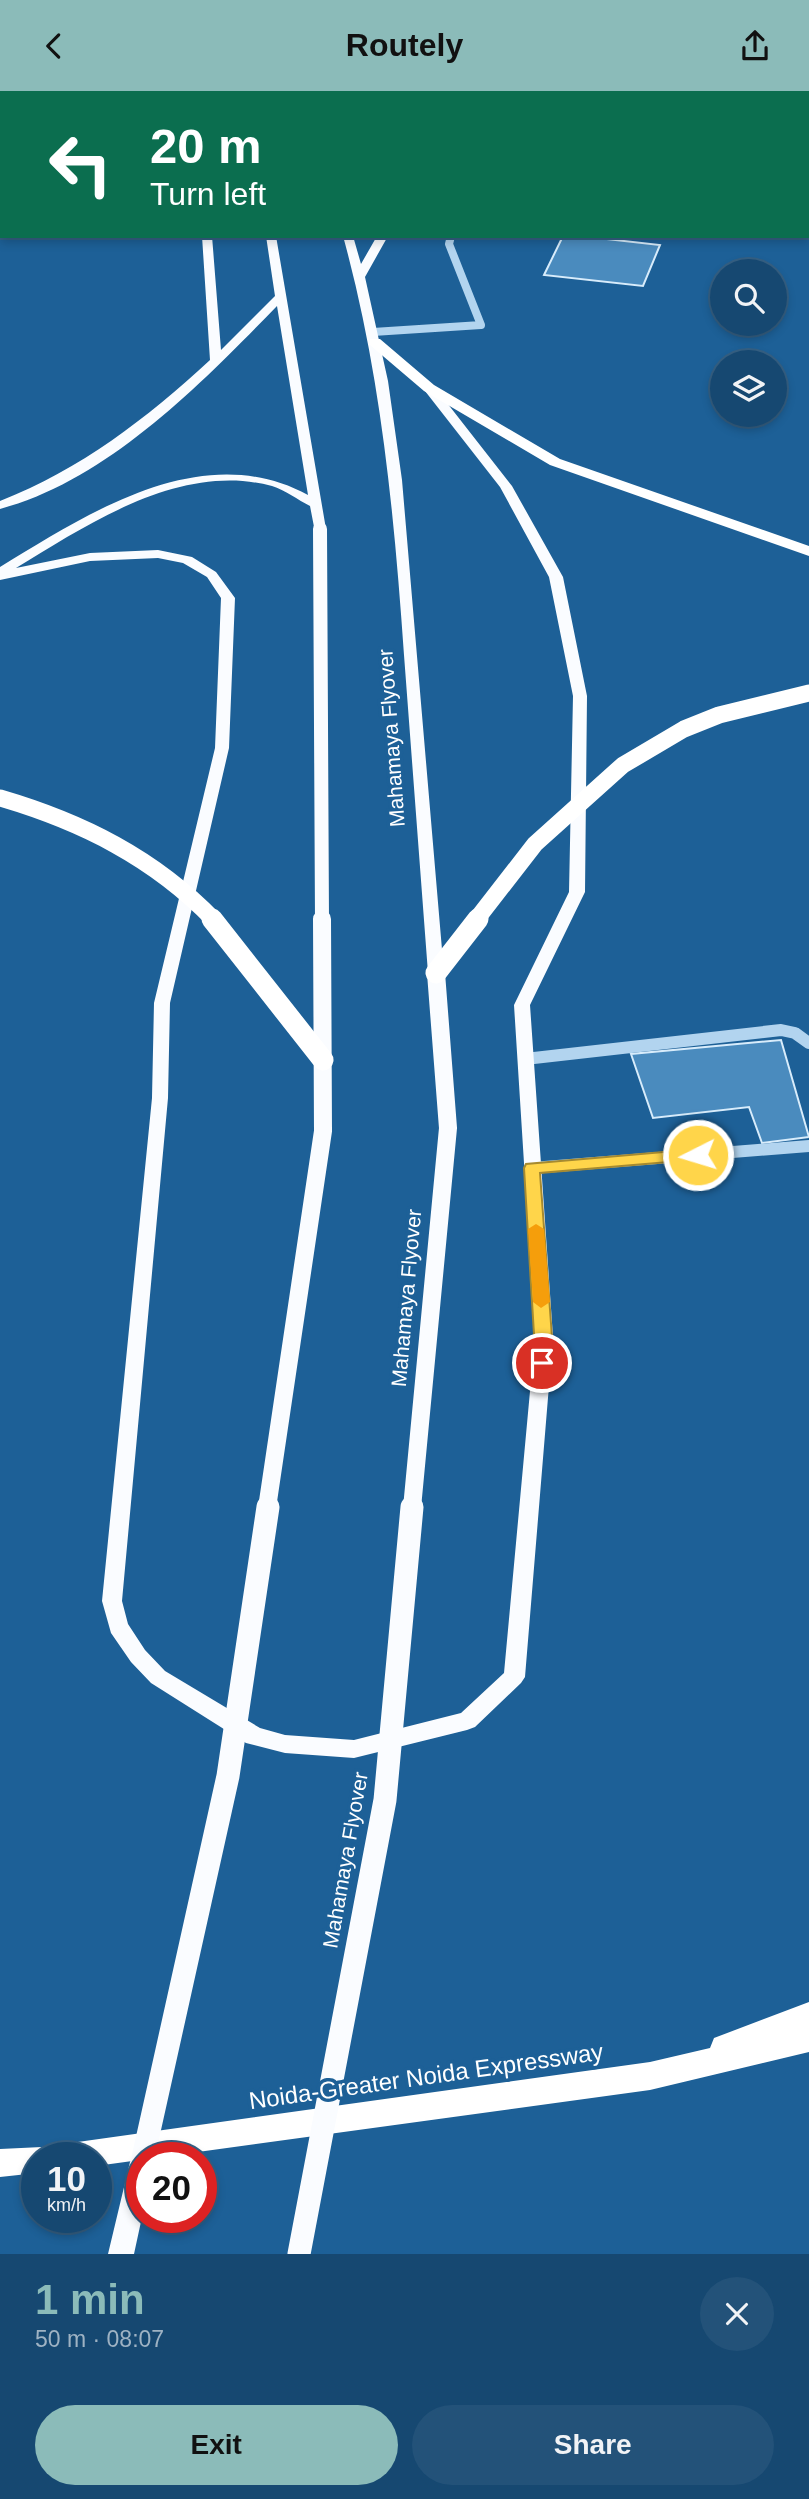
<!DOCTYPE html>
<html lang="en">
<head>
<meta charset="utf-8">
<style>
  :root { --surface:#164871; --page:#235279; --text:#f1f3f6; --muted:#9eb2c3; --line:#356084; --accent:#8bbbb9 }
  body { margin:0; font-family:Arial,sans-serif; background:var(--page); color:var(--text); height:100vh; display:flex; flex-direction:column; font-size:26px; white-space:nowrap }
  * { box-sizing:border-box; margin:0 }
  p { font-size:23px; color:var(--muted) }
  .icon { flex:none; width:38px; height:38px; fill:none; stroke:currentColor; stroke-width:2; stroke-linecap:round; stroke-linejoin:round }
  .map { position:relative; height:2163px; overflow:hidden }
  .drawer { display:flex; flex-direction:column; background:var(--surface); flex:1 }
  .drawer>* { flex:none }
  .guide { position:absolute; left:0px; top:0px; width:810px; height:147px; box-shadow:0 4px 10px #0003,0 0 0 2px var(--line); background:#0b6e4f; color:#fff; overflow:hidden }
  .buttons { position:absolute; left:710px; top:168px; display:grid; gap:14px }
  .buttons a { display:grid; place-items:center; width:77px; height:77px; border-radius:50%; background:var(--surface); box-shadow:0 4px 10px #0003,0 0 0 2px var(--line); font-size:35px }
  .speed { position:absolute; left:21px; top:2051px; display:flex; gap:14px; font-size:35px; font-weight:700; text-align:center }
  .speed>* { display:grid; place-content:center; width:91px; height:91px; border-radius:50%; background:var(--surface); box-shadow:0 4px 10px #0003,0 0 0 2px var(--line); line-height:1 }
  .speed small { font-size:18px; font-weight:400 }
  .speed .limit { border:10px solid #d22; background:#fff; color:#111 }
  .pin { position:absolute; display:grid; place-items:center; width:60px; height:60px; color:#fff; margin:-30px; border:4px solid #fff; border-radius:50%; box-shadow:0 2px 7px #0007 }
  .me { position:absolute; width:77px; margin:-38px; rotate:265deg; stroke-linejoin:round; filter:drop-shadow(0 0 5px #0008) }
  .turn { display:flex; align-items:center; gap:24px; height:147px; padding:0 35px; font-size:32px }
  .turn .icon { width:91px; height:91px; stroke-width:2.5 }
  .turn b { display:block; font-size:49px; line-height:60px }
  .round { display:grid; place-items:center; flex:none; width:74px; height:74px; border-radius:37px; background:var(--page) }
  .headline { display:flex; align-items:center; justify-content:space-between; height:119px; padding:0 35px }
  h1 { font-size:42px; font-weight:700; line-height:52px; color:var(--accent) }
  .action { display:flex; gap:14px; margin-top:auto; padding:14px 35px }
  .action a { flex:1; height:80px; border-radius:42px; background:var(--accent); color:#111; font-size:28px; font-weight:700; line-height:80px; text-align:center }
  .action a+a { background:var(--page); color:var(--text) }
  header { display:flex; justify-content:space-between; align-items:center; height:91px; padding:0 35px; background:var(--accent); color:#111; font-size:32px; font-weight:700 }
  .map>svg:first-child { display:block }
  .building { fill:#4a8bbe; stroke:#d8ecfb; stroke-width:2 }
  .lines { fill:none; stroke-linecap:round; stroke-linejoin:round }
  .path { stroke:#b2d4ef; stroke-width:2.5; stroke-dasharray:2.5 3.5; stroke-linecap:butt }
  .minor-far1 { stroke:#b2d4ef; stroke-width:8 }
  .minor { stroke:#b2d4ef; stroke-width:12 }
  .major { fill:#fafcff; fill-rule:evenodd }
  .highway { fill:#fff; fill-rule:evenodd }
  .major-bridge-far2 { stroke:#fafcff; stroke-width:14 }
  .major-bridge-far1 { stroke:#fafcff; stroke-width:18 }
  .major-bridge { stroke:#fafcff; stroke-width:23 }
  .highway-bridge-far1 { stroke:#fff; stroke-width:17 }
  .highway-bridge { stroke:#fff; stroke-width:21 }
  .route { fill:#ffd54a; stroke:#a68a30; stroke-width:2 }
  .slow { fill:#f59e0b }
  .labels { text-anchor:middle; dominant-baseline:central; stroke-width:7; stroke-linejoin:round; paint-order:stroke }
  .street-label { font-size:21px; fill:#fff; stroke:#1d6097 }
  .near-street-label { font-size:24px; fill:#fff; stroke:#1d6097 }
</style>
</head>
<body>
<header><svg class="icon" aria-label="back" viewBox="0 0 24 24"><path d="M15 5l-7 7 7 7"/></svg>Routely<svg class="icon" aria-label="share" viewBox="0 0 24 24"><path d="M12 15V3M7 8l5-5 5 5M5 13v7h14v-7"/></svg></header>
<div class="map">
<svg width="809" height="2163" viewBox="0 0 809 2163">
  <rect width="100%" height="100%" fill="#1d6097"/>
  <path class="building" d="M 563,145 L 580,145 L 660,154 L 643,195 L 544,184 Z
    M 781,949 L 809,1046 L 762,1052 L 749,1016 L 653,1027 L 631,963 Z"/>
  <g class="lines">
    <path class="path" d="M 393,0 L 415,2"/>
    <path class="minor-far1" d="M 373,241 L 481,234 L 449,153 L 451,145"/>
    <path class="minor" d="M 525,968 L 781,939 L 795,942 L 809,952
      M 532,1077 L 809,1055"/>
    <path class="major" d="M 191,0 L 201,0 L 201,2 L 191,2 Z
      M 245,0 L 255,0 L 256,2 L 246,2 Z
      M 300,0 L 310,0 L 310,2 L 300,2 Z
      M 561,0 L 572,0 L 559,2 Z
      M 202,145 L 212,145 L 221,259 L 275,205 L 266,145 L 276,145 L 326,438 L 320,442 L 315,441 L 310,415 C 298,409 285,399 272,395 C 181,371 90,432 16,477 L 90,462 L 158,459 L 192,466 L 216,481 L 235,507 L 229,657 L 170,912 L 168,1007 L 122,1510 L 128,1533 L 145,1559 L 165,1580 L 260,1637 L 285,1644 L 354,1649 L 461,1622 L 504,1582 L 535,1246 L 514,914 L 569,801 L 573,605 L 549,486 L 500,396 L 425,300 L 425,294 L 433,294 L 512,395 L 563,486 L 587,605 L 585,801 L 530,914 L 553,1246 L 525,1586 L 521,1592 L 475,1636 L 467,1639 L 354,1667 L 285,1662 L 246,1652 L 151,1592 L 131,1571 L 111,1542 L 102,1510 L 152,1007 L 154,912 L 215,657 L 221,507 L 207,486 L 183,472 L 158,467 L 90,470 L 0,489 L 0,476 C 90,421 203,347 308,404 L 277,215 C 201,293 108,389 0,418 L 0,410 C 81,378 146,328 210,269 Z
      M 343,145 L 353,145 L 361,173 L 377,145 L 388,145 L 365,186 L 388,290 L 402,389 L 444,882 L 436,887 L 428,882 C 420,776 412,670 404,564 C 394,422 381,283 343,145 Z
      M 142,2059 L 151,2063 L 152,2067 L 142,2067 L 142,2126 L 134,2163 L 108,2163 L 130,2071 L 133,2063 Z"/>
    <path class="highway" d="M 370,248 L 380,248 L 434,294 L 560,368 L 809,455 L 809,465 L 550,374 L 424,300 L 370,254 Z
      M 809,1911 L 809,1961 L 650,1999 L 96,2075 L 96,2067 L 37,2067 L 37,2082 L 0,2086 L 0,2058 L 42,2056 L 650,1971 L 710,1957 L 714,1947 Z"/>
    <path class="major-bridge-far2" d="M 320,438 L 322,829"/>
    <path class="major-bridge-far1" d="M 267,1417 L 323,1040 L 322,828
      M 412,1417 L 448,1037 L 436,882"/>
    <path class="major-bridge" d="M 143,2067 L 228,1685 L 268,1416
      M 299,2163 L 385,1709 L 412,1416"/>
    <path class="highway-bridge-far1" d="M 0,707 C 82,731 154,767 214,829
      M 476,829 L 535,753 L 623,674 L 684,638 L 719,624 L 809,602"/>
    <path class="highway-bridge" d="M 212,828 L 323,969
      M 436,882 L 478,828"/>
  </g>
  <path class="route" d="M 698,1058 L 704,1060 L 704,1068 L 540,1082 L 552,1246 L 550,1272 L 542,1279 L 536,1277 L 524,1077 L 526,1073 Z"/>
  <path class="slow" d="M 536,1133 L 544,1138 L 550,1211 L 541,1217 L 533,1211 L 528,1138 Z"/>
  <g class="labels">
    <g class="street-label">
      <text transform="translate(391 647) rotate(-94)">Mahamaya Flyover</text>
      <text transform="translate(406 1207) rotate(-85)">Mahamaya Flyover</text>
      <text transform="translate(345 1769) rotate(-80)">Mahamaya Flyover</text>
    </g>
    <g class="near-street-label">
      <text transform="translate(426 1985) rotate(-8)">Noida-Greater Noida Expressway</text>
    </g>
  </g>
</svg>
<div class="buttons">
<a><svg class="icon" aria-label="search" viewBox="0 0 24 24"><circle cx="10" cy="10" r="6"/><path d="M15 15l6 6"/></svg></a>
<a><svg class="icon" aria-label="layers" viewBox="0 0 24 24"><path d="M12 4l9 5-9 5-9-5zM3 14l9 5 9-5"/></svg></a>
</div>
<div class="speed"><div>10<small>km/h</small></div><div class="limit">20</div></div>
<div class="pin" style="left:542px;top:1272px;background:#d93025"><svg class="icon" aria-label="arrive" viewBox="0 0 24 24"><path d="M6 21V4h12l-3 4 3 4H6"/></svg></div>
<svg class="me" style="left:698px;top:1064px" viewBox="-20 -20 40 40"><circle r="17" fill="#ffd54a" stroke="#fff" stroke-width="3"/><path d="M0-11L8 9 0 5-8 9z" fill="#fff"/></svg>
<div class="guide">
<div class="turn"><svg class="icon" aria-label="left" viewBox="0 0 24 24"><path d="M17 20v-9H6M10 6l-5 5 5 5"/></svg><div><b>20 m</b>Turn left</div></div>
</div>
</div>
<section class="drawer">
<div class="headline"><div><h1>1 min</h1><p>50 m · 08:07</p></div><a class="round"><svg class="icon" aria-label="close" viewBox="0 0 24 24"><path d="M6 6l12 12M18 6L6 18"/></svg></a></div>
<div class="action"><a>Exit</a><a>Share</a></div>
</section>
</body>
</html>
